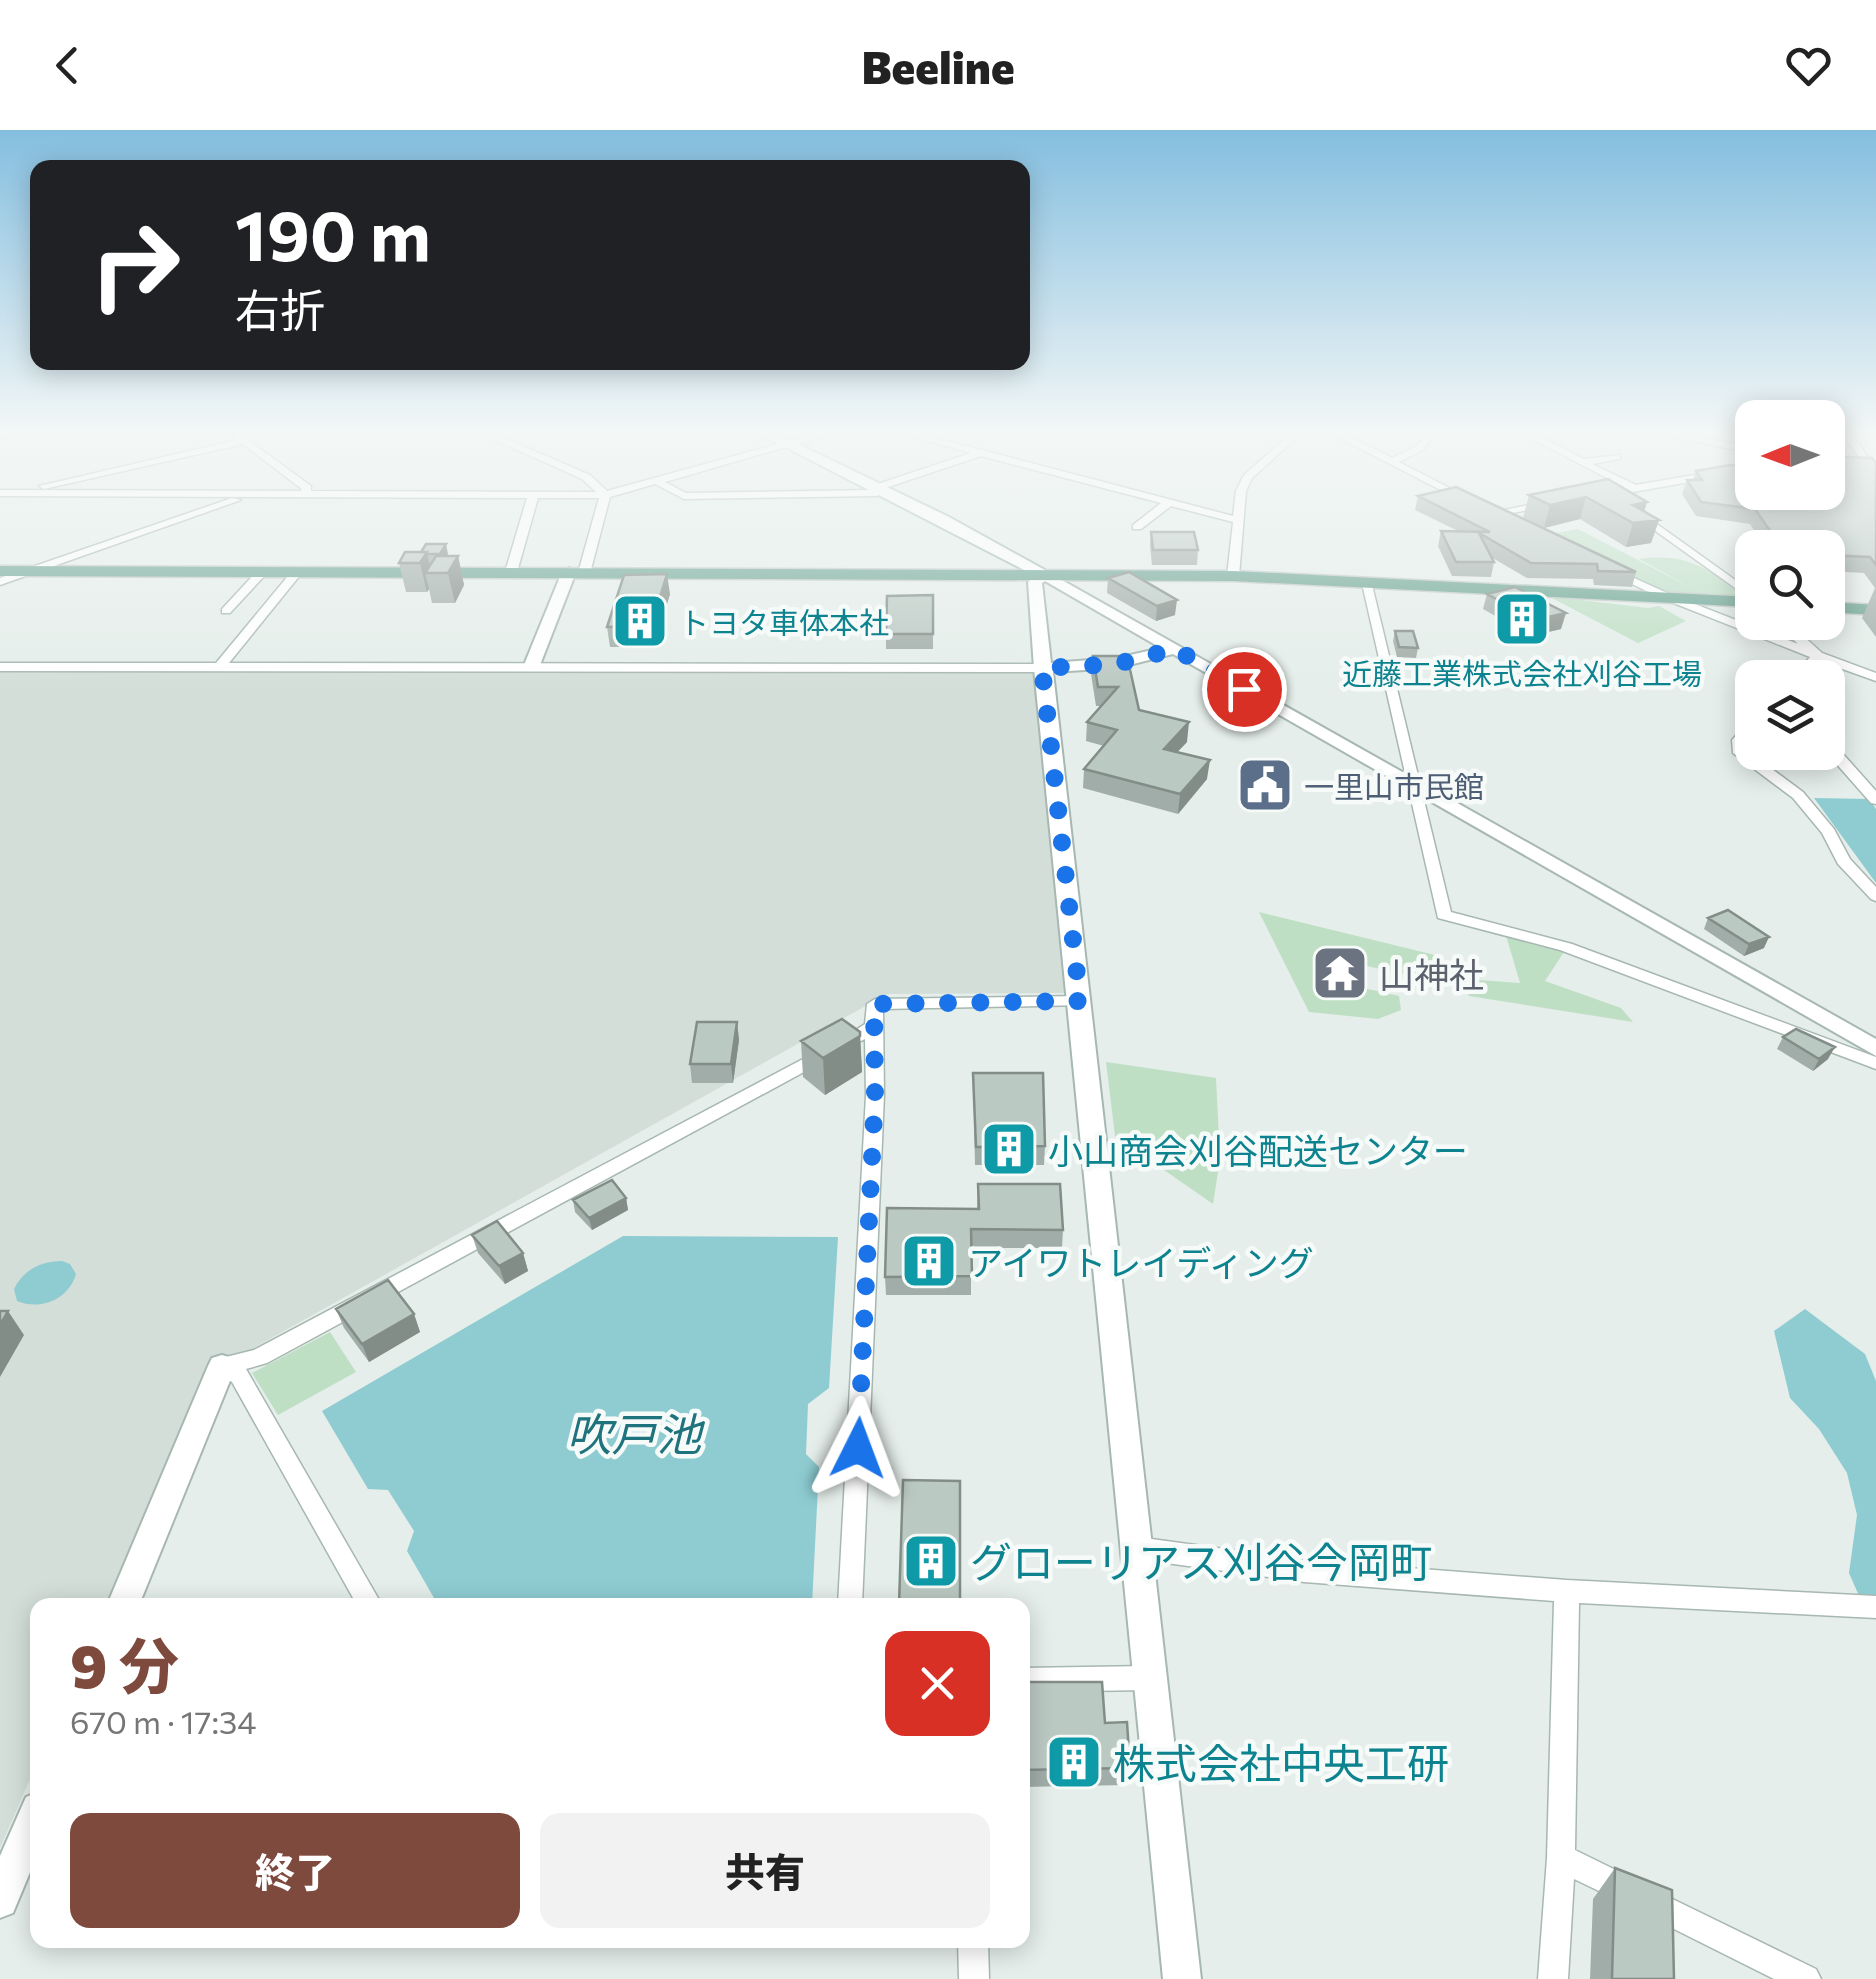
<!DOCTYPE html>
<html lang="ja">
<head>
<meta charset="utf-8">
<style>
  :root { --surface:#fff; --page:#f2f2f2; --text:#222; --muted:#767676; --accent:#7f4a3e }
  body { margin:0; font-family:Commissioner,"Noto Sans JP",sans-serif; background:var(--page); color:var(--text); height:100vh; display:flex; flex-direction:column; font-size:38px; white-space:nowrap }
  * { box-sizing:border-box; margin:0 }
  p { font-size:32px; color:var(--muted) }
  .icon { flex:none; width:55px; height:55px; fill:none; stroke:currentColor; stroke-width:2; stroke-linecap:round; stroke-linejoin:round }
  .map { position:relative; flex:1; overflow:hidden }
  .sheet { position:absolute; left:30px; top:1468px; width:1000px; height:350px; display:flex; flex-direction:column; background:var(--surface); border-radius:20px; box-shadow:0 5px 25px #0003 }
  .sheet>* { flex:none }
  .guide { position:absolute; left:30px; top:30px; width:1000px; height:210px; border-radius:20px; box-shadow:0 5px 25px #0003; background:#202124; color:#fff; overflow:hidden }
  .needle { width:65px; rotate:269deg }
  .buttons { position:absolute; left:1735px; top:270px; display:grid; gap:20px }
  .buttons a { display:grid; place-items:center; width:110px; height:110px; border-radius:20px; background:var(--surface); box-shadow:0 5px 25px #0003; font-size:50px }
  .pin { position:absolute; display:grid; place-items:center; width:85px; height:85px; color:#fff; margin:-42px; border:5px solid #fff; border-radius:50%; box-shadow:0 2px 10px #0007 }
  .me { position:absolute; width:110px; margin:-55px; rotate:3deg; stroke-linejoin:round; filter:drop-shadow(0 0 8px #0008) }
  .turn { display:flex; align-items:center; gap:35px; height:210px; padding:0 40px; font-size:45px }
  .turn .icon { width:130px; height:130px; stroke-width:2.5 }
  .turn b { display:block; font-size:70px; line-height:85px }
  .round { display:grid; place-items:center; flex:none; width:105px; height:105px; border-radius:20px; background:var(--page) }
  .overview { display:flex; align-items:center; justify-content:space-between; height:170px; padding:0 40px }
  h1 { font-size:60px; font-weight:800; line-height:75px; color:var(--accent) }
  .action { display:flex; gap:20px; margin-top:auto; padding:20px 40px }
  .action a { flex:1; height:115px; border-radius:20px; background:var(--accent); color:#fff; font-size:40px; font-weight:800; line-height:115px; text-align:center }
  .action a+a { background:var(--page); color:var(--text) }
  header { display:flex; justify-content:space-between; align-items:center; height:130px; padding:0 40px; background:var(--surface); font-size:45px; font-weight:800 }
  .map>svg:first-child { display:block }
  .built { fill:#d3ded9 }
  .green { fill:#bfdfc5 }
  .water { fill:#8eccd2 }
  .lines { fill:none; stroke-linecap:round; stroke-linejoin:round }
  .minor-casing { stroke:#a7b7b1; stroke-width:3 }
  .tertiary-casing { stroke:#a7b7b1; stroke-width:4 }
  .secondary-casing { stroke:#a4bab1; stroke-width:4 }
  .primary-casing { stroke:#c2cac7; stroke-width:3 }
  .minor { fill:#fff; fill-rule:evenodd }
  .tertiary { fill:#fff; fill-rule:evenodd }
  .secondary { fill:#fff; fill-rule:evenodd }
  .primary { fill:#6aa391; fill-rule:evenodd }
  .wall { fill:#a1ada8 }
  .shaded-wall { fill:#838d88 }
  .building { fill:#bbc9c3; stroke:#838d88; stroke-width:2.5 }
  .route { stroke:#1a73e8; stroke-width:18; stroke-dasharray:0 32.4 }
  .labels { text-anchor:middle; dominant-baseline:central; stroke-width:9; stroke-linejoin:round; paint-order:stroke }
  .far-culture-label { font-size:30px; fill:#0d838f; stroke:#f6faf8; text-anchor:start }
  .far-service-label { font-size:30px; fill:#4e5e75; stroke:#f6faf8; text-anchor:start }
  .worship-label { font-size:35px; fill:#5b616d; stroke:#f6faf8; text-anchor:start }
  .culture-label { font-size:35px; fill:#0d838f; stroke:#f6faf8; text-anchor:start }
  .near-culture-label { font-size:42px; fill:#0d838f; stroke:#f6faf8; text-anchor:start }
  .near-water-label { font-size:45px; font-style:italic; fill:#1e737d; stroke:#f6faf8 }
</style>
</head>
<body>
<header><svg class="icon" aria-label="back" viewBox="0 0 24 24"><path d="M15 5l-7 7 7 7"/></svg>Beeline<svg class="icon" aria-label="heart" viewBox="0 0 24 24"><path d="M12 20l-8-8c-3-5 5-10 8-4 3-6 11-1 8 4z"/></svg></header>
<div class="map">
<svg width="1876" height="1849" viewBox="0 0 1876 1849">
  <rect width="100%" height="100%" fill="#e5eeea"/>
  <path class="built" d="M 0,539 L 1033,541 L 1070,863 L 887,864 L 209,1243 L 107,1475 L 38,1475 L 37,1633 L 0,1718 Z"/>
  <path class="green" d="M 1578,399 L 1694,459 L 1639,429 C 1690,422 1710,441 1749,468 L 1670,464 L 1545,405 Z
    M 1548,466 L 1648,478 L 1659,476 L 1686,491 L 1638,513 Z
    M 1259,782 L 1443,827 L 1445,837 L 1417,847 L 1339,830 L 1332,851 L 1399,866 L 1401,880 L 1378,889 L 1309,882 Z
    M 1505,802 L 1564,822 L 1545,851 L 1621,878 L 1633,892 L 1469,866 L 1464,849 L 1520,853 Z
    M 1106,932 L 1216,948 L 1220,1029 L 1213,1074 L 1115,1006 Z
    M 330,1202 L 356,1242 L 278,1285 L 252,1243 Z"/>
  <path class="water" d="M 1814,668 L 1869,669 L 1876,679 L 1876,753 Z
    M 623,1106 L 838,1107 L 829,1258 L 808,1274 L 806,1324 L 819,1337 L 812,1475 L 438,1475 L 407,1421 L 414,1401 L 388,1360 L 368,1359 L 322,1281 Z
    M 62,1131 L 70,1134 L 76,1144 C 69,1169 41,1181 17,1171 L 14,1159 C 23,1140 41,1131 62,1131 Z
    M 1805,1179 L 1865,1224 L 1876,1251 L 1876,1468 L 1860,1468 L 1849,1443 L 1857,1385 L 1847,1343 L 1819,1299 L 1790,1268 L 1774,1201 Z"/>
  <g class="lines">
    <g class="minor-casing">
      <path id="minor" d="M 24,301 L 23,303 L 0,308 L 0,302 Z
        M 475,301 L 488,301 L 590,345 L 607,361 L 825,301 L 841,301 L 665,352 L 686,363 L 872,360 L 872,356 L 971,323 L 893,301 L 909,301 L 1233,386 L 1236,361 L 1244,345 L 1294,301 L 1304,301 L 1252,348 L 1246,361 L 1239,446 L 1233,449 L 1227,446 L 1233,392 L 1171,376 L 1141,399 L 1133,399 L 1133,395 L 1161,373 L 981,326 L 879,360 L 882,363 L 877,366 L 684,369 L 655,354 L 610,367 L 590,443 L 584,446 L 578,443 L 599,368 L 538,368 L 517,442 L 511,445 L 505,442 L 527,368 L 0,366 L 0,360 L 300,361 L 302,359 L 243,314 L 44,359 L 39,356 L 237,310 L 232,305 L 237,302 L 311,356 L 311,361 L 596,362 L 582,349 Z
        M 1326,301 L 1338,301 L 1392,328 L 1417,316 L 1428,301 L 1437,301 L 1423,320 L 1399,332 L 1473,370 L 1464,372 Z
        M 1517,301 L 1529,301 L 1584,329 L 1620,325 L 1620,329 L 1592,334 L 1636,355 L 1752,335 L 1752,341 L 1604,367 L 1599,364 L 1600,362 L 1624,357 Z
        M 1644,301 L 1665,301 L 1752,317 L 1752,323 Z
        M 1745,301 L 1752,301 L 1752,310 L 1749,309 Z
        M 1841,301 L 1850,301 L 1870,330 L 1868,332 L 1862,332 Z
        M 232,368 L 241,370 L 0,455 L 0,448 Z
        M 1548,371 L 1553,374 L 1552,376 L 1495,386 L 1490,383 Z
        M 1640,382 L 1752,462 L 1752,470 L 1636,387 L 1635,385 Z
        M 1612,438 L 1674,466 L 1798,514 L 1775,492 L 1788,492 L 1822,523 L 1876,543 L 1876,551 L 1820,531 L 1805,548 L 1792,548 L 1810,527 L 1666,470 L 1608,443 L 1606,441 Z
        M 297,439 L 303,442 L 301,444 L 229,533 L 1042,534 L 1048,538 L 1042,542 L 0,541 L 0,533 L 216,533 L 293,440 Z
        M 258,440 L 268,442 L 230,483 L 222,483 L 222,479 Z
        M 1361,449 L 1371,451 L 1451,782 L 1572,814 L 1876,927 L 1876,939 L 1560,820 L 1438,788 Z
        M 1752,592 L 1752,603 L 1746,611 L 1745,619 L 1803,662 L 1834,699 L 1850,729 L 1876,757 L 1876,771 L 1871,769 L 1838,734 L 1822,703 L 1793,668 L 1733,623 L 1732,610 L 1747,593 Z
        M 1828,619 L 1843,624 L 1876,661 L 1876,674 L 1871,673 L 1833,630 L 1818,622 L 1828,622 Z
        M 1080,866 L 1086,867 L 1088,871 L 1086,875 L 883,879 L 884,965 L 862,1475 L 838,1475 L 866,965 L 865,909 L 843,920 L 834,914 L 865,894 L 867,874 L 875,869 Z
        M 820,920 L 826,922 L 829,926 L 826,930 L 267,1233 L 246,1239 L 382,1475 L 357,1475 L 232,1252 L 214,1242 L 211,1236 L 214,1230 L 254,1220 Z
        M 1137,1407 L 1304,1430 L 1567,1450 L 1876,1466 L 1876,1488 L 1579,1473 L 1575,1720 L 1636,1750 L 1640,1760 L 1636,1770 L 1626,1774 L 1574,1749 L 1568,1849 L 1538,1849 L 1547,1728 L 1554,1471 L 1304,1452 L 1137,1429 L 1129,1426 L 1125,1418 L 1129,1410 Z
        M 1148,1536 L 1157,1539 L 1161,1548 L 1157,1557 L 1148,1560 L 1022,1562 L 1022,1538 Z
        M 1654,1760 L 1816,1839 L 1821,1849 L 1774,1849 L 1644,1784 L 1640,1774 L 1644,1764 Z
        M 958,1810 L 988,1810 L 989,1849 L 959,1849 Z"/>
    </g>
    <g class="tertiary-casing">
      <path id="tertiary" d="M 569,438 L 576,442 L 540,535 L 526,538 L 524,535 L 562,442 Z
        M 1044,440 L 1876,909 L 1876,926 L 1173,524 L 1117,538 L 1053,542 L 1201,1849 L 1163,1849 L 1034,538 L 1028,452 ZM 1045,451 L 1161,518 L 1117,528 L 1051,533 L 1042,453 Z
        M 222,1225 L 232,1228 L 236,1236 L 139,1475 L 107,1475 L 208,1236 L 212,1228 Z
        M 38,1662 L 38,1723 L 13,1783 L 0,1788 L 0,1726 L 26,1667 Z"/>
    </g>
    <g class="secondary-casing">
      <path id="secondary" d="M 754,301 L 771,301 L 949,387 L 1052,444 L 1038,447 Z"/>
    </g>
    <g class="primary-casing">
      <path id="primary" d="M 0,436 L 1233,441 L 1752,467 L 1752,477 L 1233,451 L 0,446 Z
        M 1828,472 L 1876,475 L 1876,485 L 1828,482 Z"/>
    </g>
    <use href="#minor" class="minor"/>
    <use href="#tertiary" class="tertiary"/>
    <use href="#secondary" class="secondary"/>
    <use href="#primary" class="primary"/>
  </g>
  <path class="wall" d="M 1876,333 L 1876,507 L 1862,488 L 1875,458 L 1864,443 L 1828,441 L 1828,418 L 1766,418 L 1750,394 L 1696,386 L 1682,364 L 1687,350 L 1693,350 L 1696,341 L 1752,336 Z
    M 1608,349 L 1647,372 L 1644,381 L 1659,390 L 1651,413 L 1626,417 L 1580,389 L 1544,398 L 1523,388 L 1529,365 Z
    M 1418,366 L 1636,442 L 1632,457 L 1594,455 L 1593,449 L 1527,448 L 1491,427 L 1494,432 L 1491,447 L 1452,446 L 1438,416 L 1441,401 L 1458,401 L 1415,380 Z
    M 1151,402 L 1198,420 L 1197,435 L 1152,435 L 1150,416 Z
    M 405,422 L 448,424 L 447,426 L 458,426 L 464,455 L 455,473 L 432,473 L 429,459 L 427,462 L 406,462 L 399,433 Z
    M 1108,448 L 1175,485 L 1156,491 L 1107,463 Z
    M 670,464 L 654,517 L 610,517 L 607,497 Z
    M 1487,464 L 1561,499 L 1531,506 L 1483,479 Z
    M 933,465 L 933,519 L 886,519 L 886,504 Z
    M 1395,501 L 1418,518 L 1416,528 L 1397,527 L 1393,511 Z
    M 1093,526 L 1139,580 L 1187,612 L 1177,622 L 1207,649 L 1178,684 L 1083,658 L 1084,639 L 1104,616 L 1086,611 L 1087,592 L 1101,576 L 1096,576 L 1091,544 Z
    M 1283,637 L 1277,667 L 1249,663 L 1251,652 Z
    M 1708,788 L 1764,818 L 1744,826 L 1704,799 Z
    M 737,892 L 739,910 L 733,953 L 692,953 L 690,934 Z
    M 860,902 L 862,942 L 825,965 L 803,947 L 801,911 Z
    M 1783,907 L 1828,929 L 1813,941 L 1777,919 Z
    M 973,943 L 1045,1016 L 1044,1035 L 975,1035 Z
    M 978,1054 L 1063,1100 L 1062,1118 L 971,1118 L 971,1165 L 886,1165 L 885,1147 L 977,1079 Z
    M 626,1068 L 628,1080 L 592,1100 L 575,1082 L 573,1070 Z
    M 472,1105 L 523,1123 L 528,1141 L 505,1154 L 478,1123 Z
    M 336,1179 L 414,1184 L 420,1202 L 369,1232 L 344,1198 Z
    M 1022,1552 L 1105,1593 L 1130,1638 L 1127,1655 L 1022,1657 Z
    M 1615,1738 L 1674,1849 L 1590,1849 L 1593,1769 Z"/>
  <path class="shaded-wall" d="M 1586,367 L 1580,389 L 1544,398 L 1550,375 Z
    M 1647,372 L 1641,392 L 1659,390 L 1651,413 L 1626,417 L 1633,393 L 1633,375 Z
    M 446,414 L 448,424 L 443,434 L 440,424 Z
    M 427,422 L 431,443 L 425,443 L 429,459 L 427,462 L 420,433 Z
    M 458,426 L 464,455 L 455,473 L 448,443 Z
    M 667,444 L 670,464 L 654,517 L 651,496 Z
    M 1177,470 L 1175,485 L 1156,491 L 1157,476 Z
    M 1566,483 L 1561,499 L 1531,506 L 1535,490 Z
    M 1189,592 L 1187,612 L 1162,638 L 1164,619 Z
    M 1210,630 L 1207,649 L 1178,684 L 1180,664 Z
    M 1769,807 L 1764,818 L 1744,826 L 1749,814 Z
    M 737,892 L 739,910 L 733,953 L 731,934 Z
    M 860,906 L 862,942 L 825,965 L 823,928 Z
    M 1835,917 L 1828,929 L 1813,941 L 1819,929 Z
    M 626,1068 L 628,1080 L 592,1100 L 589,1088 Z
    M 523,1123 L 528,1141 L 505,1154 L 499,1136 Z
    M 8,1181 L 24,1205 L 0,1247 L 0,1195 Z
    M 414,1184 L 420,1202 L 369,1232 L 362,1214 Z"/>
  <path class="building" d="M 1828,326 L 1872,328 L 1876,333 L 1876,435 L 1870,427 L 1828,425 L 1828,418 L 1782,418 L 1755,379 L 1701,372 L 1687,350 L 1702,350 L 1696,341 L 1730,335 L 1752,336 L 1752,362 L 1828,362 Z
    M 1608,349 L 1647,372 L 1633,375 L 1659,390 L 1633,393 L 1586,367 L 1550,375 L 1529,365 Z
    M 1456,357 L 1636,442 L 1598,441 L 1597,434 L 1531,433 L 1479,403 L 1494,432 L 1456,432 L 1441,401 L 1490,402 L 1418,366 Z
    M 1151,402 L 1194,402 L 1198,420 L 1153,420 Z
    M 426,414 L 446,414 L 440,424 L 426,424 L 427,422 L 421,422 Z
    M 405,422 L 427,422 L 420,433 L 399,433 Z
    M 436,426 L 458,426 L 448,443 L 425,443 Z
    M 1129,442 L 1177,470 L 1157,476 L 1108,448 Z
    M 667,444 L 651,496 L 607,497 L 624,445 Z
    M 1515,457 L 1566,483 L 1535,490 L 1487,464 Z
    M 933,465 L 933,504 L 886,504 L 887,466 Z
    M 1395,501 L 1413,501 L 1418,518 L 1399,517 Z
    M 1093,526 L 1127,526 L 1139,580 L 1189,592 L 1164,619 L 1210,630 L 1180,664 L 1084,639 L 1117,600 L 1087,592 L 1118,557 L 1098,557 Z
    M 1255,633 L 1283,637 L 1279,656 L 1251,652 Z
    M 1728,780 L 1769,807 L 1749,814 L 1708,788 Z
    M 842,889 L 860,902 L 860,906 L 823,928 L 801,911 Z
    M 697,892 L 737,892 L 731,934 L 690,934 Z
    M 1796,899 L 1835,917 L 1819,929 L 1783,907 Z
    M 973,943 L 1043,943 L 1045,1016 L 976,1017 Z
    M 612,1050 L 626,1068 L 589,1088 L 573,1070 Z
    M 978,1054 L 1060,1054 L 1063,1100 L 971,1099 L 972,1146 L 885,1147 L 887,1078 L 979,1079 Z
    M 497,1091 L 523,1123 L 499,1136 L 472,1105 Z
    M 388,1150 L 414,1184 L 362,1214 L 336,1179 Z
    M 0,1181 L 8,1181 L 0,1195 Z
    M 903,1350 L 960,1351 L 960,1475 L 899,1475 Z
    M 1022,1552 L 1102,1552 L 1105,1593 L 1127,1592 L 1130,1638 L 1022,1640 Z
    M 1615,1738 L 1672,1760 L 1674,1849 L 1612,1849 Z"/>
  <linearGradient id="sky" x2="0" y2="1"><stop stop-color="#84bedf"/><stop offset="0.54" stop-color="#f3f7f6"/><stop offset="1" stop-color="#f3f7f6" stop-opacity="0"/></linearGradient>
  <rect width="1876" height="560" fill="url(#sky)"/>
  <g class="lines">
    <path class="route" d="M 858,1318 L 875,965 L 874,874 L 1080,871 L 1042,538 L 1117,534 L 1175,519 L 1244,559"/>
  </g>
  <defs>
    <g id="building-square" transform="scale(2.875)"><rect x="-9" y="-9" width="18" height="18" rx="4" fill="#0f9aa8" stroke="#f6faf8"/><path d="M-4-6H4V6H1V3H-1V6H-4ZM-2.5-4.3h1.7v1.8h-1.7ZM.8-4.3h1.7v1.8H.8ZM-2.5-1h1.7V.8h-1.7ZM.8-1h1.7V.8H.8Z" fill="#fff"/></g>
    <g id="civic-square" transform="scale(2.875)"><rect x="-9" y="-9" width="18" height="18" rx="4" fill="#5c6f8a" stroke="#f6faf8"/><path d="M-.6-6.5H3V-4.5H.6V-3L4-1V1h2V6H-6V1h2V-1L-.6-3ZM-1.2 2.5V6h2.4V2.5Z" fill="#fff"/></g>
    <g id="temple-square" transform="scale(2.875)"><rect x="-9" y="-9" width="18" height="18" rx="4" fill="#6b7280" stroke="#f6faf8"/><path d="M0-6L5-2H3V0L6.5 2.5H4V6H1.5V3h-3V6H-4V2.5H-6.5L-3 0V-2H-5Z" fill="#fff"/></g>
  </defs>
  <g fill-rule="evenodd">
    <use href="#building-square" x="1522" y="489"/>
    <use href="#building-square" x="640" y="491"/>
    <use href="#civic-square" x="1265" y="655"/>
    <use href="#temple-square" x="1340" y="843"/>
    <use href="#building-square" x="1009" y="1019"/>
    <use href="#building-square" x="929" y="1131"/>
    <use href="#building-square" x="931" y="1431"/>
    <use href="#building-square" x="1074" y="1632"/>
  </g>
  <g class="labels">
    <g class="far-culture-label">
      <text x="679" y="491">トヨタ車体本社</text>
      <text x="1522" y="542" text-anchor="middle">近藤工業株式会社刈谷工場</text>
    </g>
    <g class="far-service-label">
      <text x="1304" y="655">一里山市民館</text>
    </g>
    <g class="worship-label">
      <text x="1379" y="843">山神社</text>
    </g>
    <g class="culture-label">
      <text x="1048" y="1019">小山商会刈谷配送センター</text>
      <text x="968" y="1131">アイワトレイディング</text>
    </g>
    <g class="near-culture-label">
      <text x="970" y="1431">グローリアス刈谷今岡町</text>
      <text x="1113" y="1632">株式会社中央工研</text>
    </g>
    <g class="near-water-label">
      <text x="634" y="1302">吹戸池</text>
    </g>
  </g>
</svg>
<div class="buttons">
<a><svg class="needle" viewBox="-14 -14 28 28"><path d="M0-13l5 13h-10z" fill="#e53935"/><path d="M0 13l5-13h-10z" fill="#767676"/></svg></a>
<a><svg class="icon" aria-label="search" viewBox="0 0 24 24"><circle cx="10" cy="10" r="6"/><path d="M15 15l6 6"/></svg></a>
<a><svg class="icon" aria-label="layers" viewBox="0 0 24 24"><path d="M12 4l9 5-9 5-9-5zM3 14l9 5 9-5"/></svg></a>
</div>
<div class="pin" style="left:1244px;top:559px;background:#d93025"><svg class="icon" aria-label="arrive" viewBox="0 0 24 24"><path d="M6 21V4h12l-3 4 3 4H6"/></svg></div>
<svg class="me" style="left:858px;top:1318px" viewBox="-20 -20 40 40"><path d="M0-17L14 15 0 8-14 15z" fill="#1a73e8" stroke="#fff" stroke-width="4"/></svg>
<div class="guide">
<div class="turn"><svg class="icon" aria-label="right" viewBox="0 0 24 24"><path d="M7 20v-9h11M14 6l5 5-5 5"/></svg><div><b>190 m</b>右折</div></div>
</div>
<section class="sheet">
<div class="overview"><div><h1>9 分</h1><p>670 m · 17:34</p></div><a class="round" style="background:#d93025;color:#fff"><svg class="icon" aria-label="close" viewBox="0 0 24 24"><path d="M6 6l12 12M18 6L6 18"/></svg></a></div>
<div class="action"><a>終了</a><a>共有</a></div>
</section>
</div>
</body>
</html>
